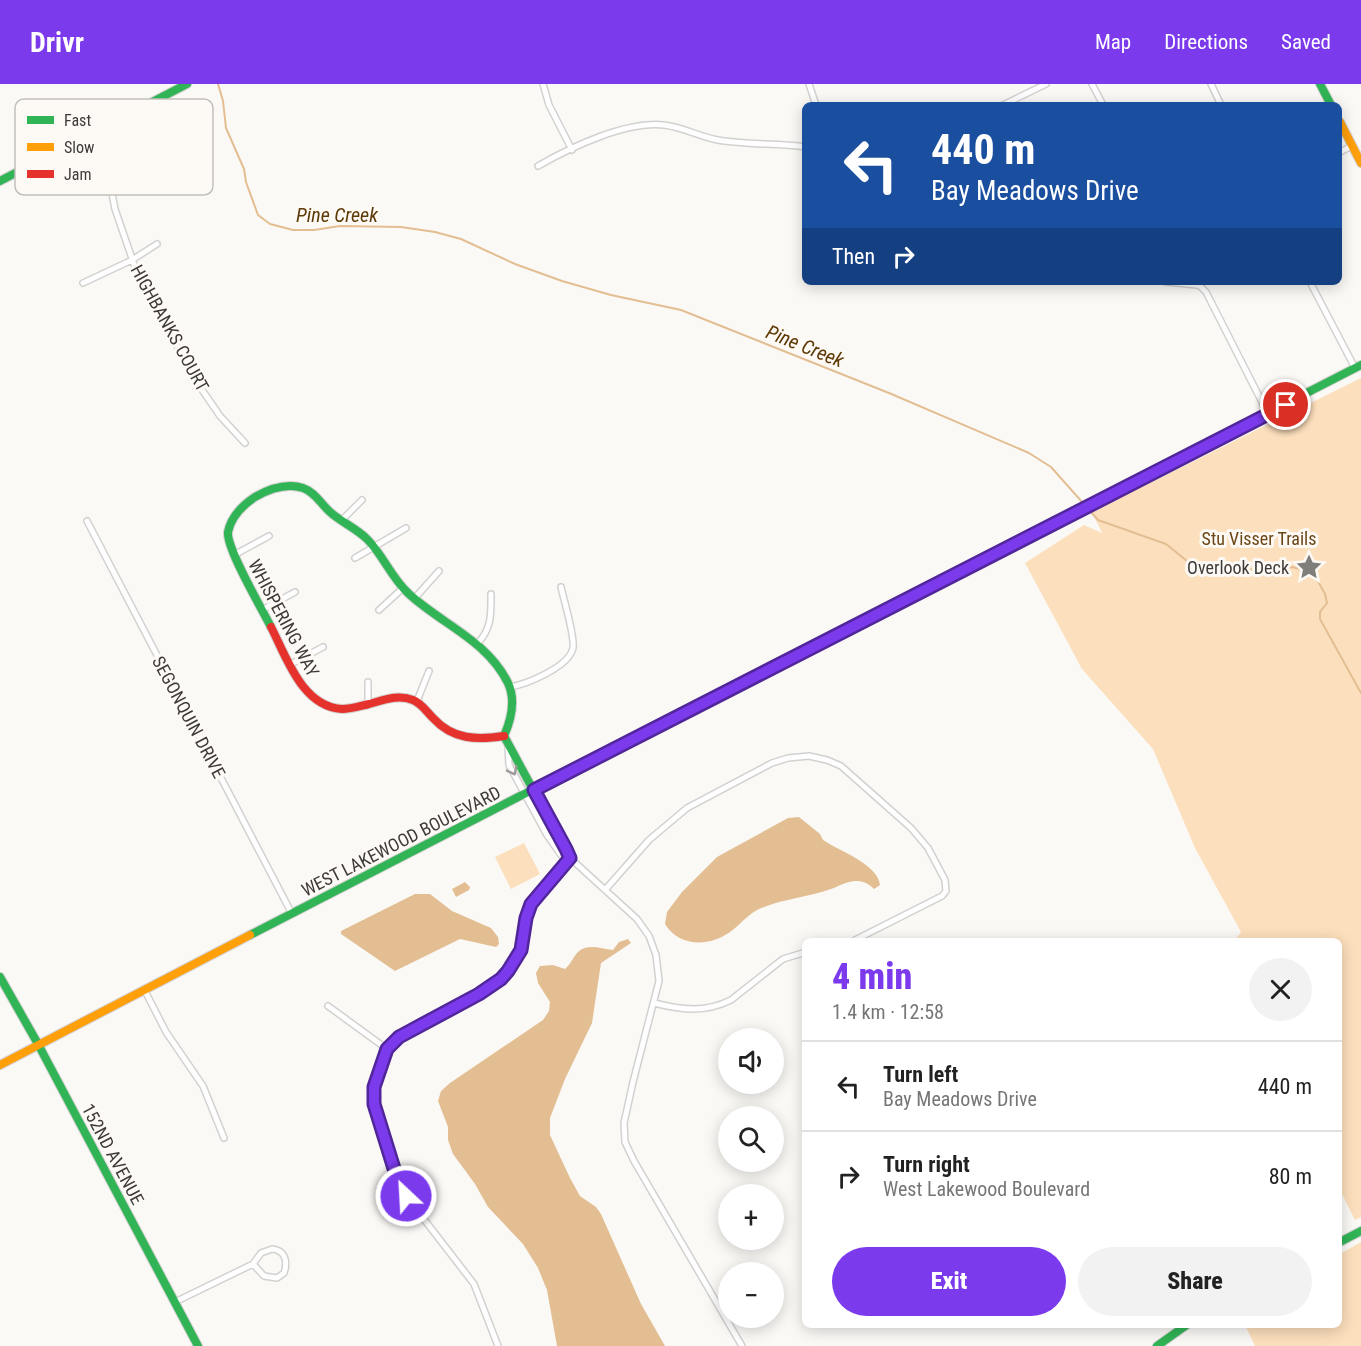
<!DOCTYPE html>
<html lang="en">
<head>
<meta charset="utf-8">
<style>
  :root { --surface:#fff; --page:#f2f2f2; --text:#222; --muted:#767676; --line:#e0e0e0; --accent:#7c3aed }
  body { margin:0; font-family:"Roboto Condensed",sans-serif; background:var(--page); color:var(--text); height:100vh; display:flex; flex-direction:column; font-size:22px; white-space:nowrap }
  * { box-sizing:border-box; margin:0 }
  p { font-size:20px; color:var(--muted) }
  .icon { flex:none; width:33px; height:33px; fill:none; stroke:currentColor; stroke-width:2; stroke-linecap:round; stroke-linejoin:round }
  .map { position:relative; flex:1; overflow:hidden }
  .panel { position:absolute; left:802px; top:854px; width:540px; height:390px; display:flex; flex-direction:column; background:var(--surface); border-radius:9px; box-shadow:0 3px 15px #0003 }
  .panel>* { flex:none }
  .banner { position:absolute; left:802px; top:18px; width:540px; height:183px; border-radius:9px; box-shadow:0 3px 15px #0003; background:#1a4fa0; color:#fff; overflow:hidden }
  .tools { position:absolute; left:718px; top:944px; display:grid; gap:12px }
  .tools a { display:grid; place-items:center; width:66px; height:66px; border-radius:50%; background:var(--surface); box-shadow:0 3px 15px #0003; font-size:30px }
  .pin { position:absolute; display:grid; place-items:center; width:51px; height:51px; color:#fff; margin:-26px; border:3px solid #fff; border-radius:50%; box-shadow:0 2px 6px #0007 }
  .me { position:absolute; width:66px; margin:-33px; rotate:335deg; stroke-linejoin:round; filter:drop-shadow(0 0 4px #0008) }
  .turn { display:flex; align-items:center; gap:21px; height:126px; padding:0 30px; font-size:27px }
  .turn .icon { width:78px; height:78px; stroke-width:2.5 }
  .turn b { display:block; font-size:42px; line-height:51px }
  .then { display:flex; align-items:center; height:57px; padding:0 30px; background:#0003; gap:12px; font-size:22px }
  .round { display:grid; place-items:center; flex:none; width:63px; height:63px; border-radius:32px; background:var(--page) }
  .summary { display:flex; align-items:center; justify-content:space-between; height:102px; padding:0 30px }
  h1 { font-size:36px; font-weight:800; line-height:45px; color:var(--accent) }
  .action { display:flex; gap:12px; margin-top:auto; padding:12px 30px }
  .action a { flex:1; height:69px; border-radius:36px; background:var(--accent); color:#fff; font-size:24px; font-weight:800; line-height:69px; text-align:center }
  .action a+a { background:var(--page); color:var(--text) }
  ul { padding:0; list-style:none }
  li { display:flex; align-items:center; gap:18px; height:90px; padding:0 30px; border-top:2px solid var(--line) }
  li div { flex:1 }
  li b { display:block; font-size:22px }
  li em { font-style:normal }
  header { display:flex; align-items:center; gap:36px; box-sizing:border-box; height:84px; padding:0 30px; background:var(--accent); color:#fff }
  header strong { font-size:28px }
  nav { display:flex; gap:33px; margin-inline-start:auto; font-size:21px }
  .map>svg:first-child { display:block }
  .green { fill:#fcdfbc }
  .water { fill:#e3be92 }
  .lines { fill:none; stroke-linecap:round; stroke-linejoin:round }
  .stream { stroke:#e3be92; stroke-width:2 }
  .street-casing { stroke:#d3d1d0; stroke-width:8 }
  .fast-casing { stroke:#d3d1d0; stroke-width:10 }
  .slow-casing { stroke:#d3d1d0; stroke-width:10 }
  .jam-casing { stroke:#d3d1d0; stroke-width:10 }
  .street { stroke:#fefefe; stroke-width:5 }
  .fast { stroke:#30b455; stroke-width:8 }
  .slow { stroke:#ff9f0a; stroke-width:8 }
  .jam { stroke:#e5322d; stroke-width:8 }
  .oneway { stroke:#9e9c9c }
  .route-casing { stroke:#51269a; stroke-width:15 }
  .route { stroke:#7c3aed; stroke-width:10 }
  .labels { text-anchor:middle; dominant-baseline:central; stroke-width:6; stroke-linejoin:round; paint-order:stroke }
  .street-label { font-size:18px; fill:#3d3b39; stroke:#fdf9f4 }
  .park-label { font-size:18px; fill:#6a4617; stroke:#fdf9f4 }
  .poi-label { font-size:18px; fill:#3d3b39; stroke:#fdf9f4; text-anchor:end }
  .water-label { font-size:20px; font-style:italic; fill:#5d3a07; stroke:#fdf9f4 }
  .key { fill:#fdf9f4; stroke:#c3c0bc; stroke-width:1.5 }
  .key-label { font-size:16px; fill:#3d3b39 }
</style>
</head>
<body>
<header>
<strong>Drivr</strong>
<nav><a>Map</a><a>Directions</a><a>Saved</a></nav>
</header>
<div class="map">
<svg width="1361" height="1262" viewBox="0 0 1361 1262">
  <rect width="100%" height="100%" fill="#fbf9f6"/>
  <path class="green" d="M 1361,294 L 1361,1133 L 1355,1136 L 1340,1106 L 1340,856 L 1235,856 L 1241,848 L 1195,764 L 1153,665 L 1082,585 L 1025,479 L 1084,441 L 1102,449 L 1092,428 Z
    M 524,759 L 540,790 L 511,805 L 495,773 Z
    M 1361,1158 L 1361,1262 L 1255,1262 L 1245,1241 L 1340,1240 L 1340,1170 Z"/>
  <path class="water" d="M 799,733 L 820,750 L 823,756 C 839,767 878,780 880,801 L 874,805 C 870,801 864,797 858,797 C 849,796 839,802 831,805 C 808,813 782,815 759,825 C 748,830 740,841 730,848 C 709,863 679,863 665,840 L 667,828 L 682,808 L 717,773 L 788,734 Z
    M 465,798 L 470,803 L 469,806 L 456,813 L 452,805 Z
    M 415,810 L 430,810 L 452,827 L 491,844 L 498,853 L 499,860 L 496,863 L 460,855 L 395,887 L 341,850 L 341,847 Z
    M 628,855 L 631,859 L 601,879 L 592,939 L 565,995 L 550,1034 L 550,1051 L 570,1094 L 580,1112 L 596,1123 L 601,1130 L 641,1220 L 665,1262 L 557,1262 L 547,1206 L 538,1184 L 523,1160 L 488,1123 L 475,1100 L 453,1070 L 448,1056 L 448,1043 L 438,1017 L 441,1007 L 450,999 L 543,936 L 549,927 L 550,918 L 538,899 L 536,889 L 540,882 L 553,881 L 565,885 C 571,880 573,873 578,868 C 588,859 601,865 613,866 L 619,858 Z"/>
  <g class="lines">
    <path class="stream" d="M 218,0 L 223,17 L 226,44 L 244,85 L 246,98 L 258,131 L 270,140 L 293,146 L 314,146 L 340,142 L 401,143 L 435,148 L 461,155 L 515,180 L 562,197 L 611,211 L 681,226 L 889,309 L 1029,369 L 1051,383 L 1098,436 L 1166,460 L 1187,477 L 1199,482 L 1230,485 L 1275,486 L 1292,483 L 1304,486 L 1311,489 L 1318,497 L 1325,510 L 1327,519 L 1320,528 L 1320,535 L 1361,609"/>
    <g class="street-casing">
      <path id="street" d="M 543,0 L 549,21 L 572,66
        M 809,0 L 816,21
        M 1092,0 L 1103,21
        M 1211,0 L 1221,21
        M 1003,21 L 1046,0
        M 90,50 L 107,84 L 115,125 L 137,189 L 198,300 L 220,332 L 245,359
        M 1340,68 L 1352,62
        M 538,82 C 571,63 626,37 664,41 C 683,43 700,53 718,56 C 747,61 776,59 806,63
        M 1166,198 L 1197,201
        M 1196,198 L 1206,208 L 1268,330
        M 1310,198 L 1355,284
        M 83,199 L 132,176 L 157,160
        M 342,436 L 362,416
        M 87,437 L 292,830
        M 234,471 L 269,452
        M 355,474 L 406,444
        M 414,515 L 439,487
        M 262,526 L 295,508
        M 379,526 L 403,504
        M 478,559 C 492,544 491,529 491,510
        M 291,580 L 323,563
        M 368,598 L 368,620
        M 510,603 C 527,600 569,583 573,564 C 575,552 564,517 561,503
        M 417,617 L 429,587
        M 508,662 L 509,681 L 547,751 L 561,771 L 570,774 L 637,835 L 649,852 L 656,871 L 659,897 L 633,998 L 624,1039 L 625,1058 L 634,1077 L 742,1262
        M 605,806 L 649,756 L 687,724 L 772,679 L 788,674 L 809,672 L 827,676 L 841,682 L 911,744 L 928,764 L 945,796 L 946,807 L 942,812 L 855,856
        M 144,905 L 166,948 L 203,1002 L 224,1054
        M 654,919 C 682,926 705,929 731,916 L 783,875 L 806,868
        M 328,922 L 387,965
        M 175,1218 L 253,1180 L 264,1192 L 277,1194 L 284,1189 C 288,1177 285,1166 272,1165 L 261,1169 L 253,1180
        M 498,1262 L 474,1200 L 406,1112 L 396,1091 L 374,1020 L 374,1003 L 387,965 L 399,953 L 479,911 L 500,895 L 508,887 L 521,865 L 526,834 L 531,820 L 570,774"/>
    </g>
    <g class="fast-casing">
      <path id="fast" d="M 1320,0 L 1331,21
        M 0,97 L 187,0
        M 1002,465 L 1361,281
        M 271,543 C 262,525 226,464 228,448 C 231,433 243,421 255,413 C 269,405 287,399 303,404 C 315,408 321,420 330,428 C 341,438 356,444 367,455 C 383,471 391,493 408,509 C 441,540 487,556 508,599 C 516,616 511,636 504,652 L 570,774
        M 250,851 L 757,590
        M 0,893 L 38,960 L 198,1262
        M 1340,1158 L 1361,1147
        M 1157,1262 L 1188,1240"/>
    </g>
    <g class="slow-casing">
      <path id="slow" d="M 1340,38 L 1361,79
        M 0,981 L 250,851"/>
    </g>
    <g class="jam-casing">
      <path id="jam" d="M 271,543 C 286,572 302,623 342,625 C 351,625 360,622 369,620 C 384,616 398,610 413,616 C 421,619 427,628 433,634 C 453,656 477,656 504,652
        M 757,590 L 1002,465"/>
    </g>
    <use href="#street" class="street"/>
    <use href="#fast" class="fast"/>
    <use href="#slow" class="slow"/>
    <use href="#jam" class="jam"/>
  </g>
  <defs><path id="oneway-chevron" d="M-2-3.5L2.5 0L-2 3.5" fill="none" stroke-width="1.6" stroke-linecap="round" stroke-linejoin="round" transform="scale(1.5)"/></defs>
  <use class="oneway" href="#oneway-chevron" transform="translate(513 687) rotate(64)"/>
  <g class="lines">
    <g class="route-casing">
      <path id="route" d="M 406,1112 L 396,1091 L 374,1020 L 374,1003 L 387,965 L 399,953 L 479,910 L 501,895 L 508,887 L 521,866 L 526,834 L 531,820 L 570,774 L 566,765 L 534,706 L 1286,321"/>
    </g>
    <use href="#route" class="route"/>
  </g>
  <defs>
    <g id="sight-bare" transform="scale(2.07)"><path d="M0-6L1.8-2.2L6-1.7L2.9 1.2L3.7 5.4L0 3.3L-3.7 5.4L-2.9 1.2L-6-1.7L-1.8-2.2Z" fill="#807e7b" stroke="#fdf9f4" stroke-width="2.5" paint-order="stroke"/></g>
  </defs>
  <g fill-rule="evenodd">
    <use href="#sight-bare" x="1309" y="483"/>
  </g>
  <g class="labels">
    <g class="street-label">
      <text transform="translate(170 244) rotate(61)">HIGHBANKS COURT</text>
      <text transform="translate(284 534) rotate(62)">WHISPERING WAY</text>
      <text transform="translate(189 633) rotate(62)">SEGONQUIN DRIVE</text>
      <text transform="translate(401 757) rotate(-27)">WEST LAKEWOOD BOULEVARD</text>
      <text transform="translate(113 1070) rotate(62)">152ND AVENUE</text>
    </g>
    <g class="park-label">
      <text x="1259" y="454">Stu Visser Trails</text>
    </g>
    <g class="poi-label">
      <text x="1289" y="483">Overlook Deck</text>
    </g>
    <g class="water-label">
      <text x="337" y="131">Pine Creek</text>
      <text transform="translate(805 262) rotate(22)">Pine Creek</text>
    </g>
  </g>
  <rect x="15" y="15" width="198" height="96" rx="9" class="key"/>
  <rect x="27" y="32" width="27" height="8" fill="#30b455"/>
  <rect x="27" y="59" width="27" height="8" fill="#ff9f0a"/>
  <rect x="27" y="86" width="27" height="8" fill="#e5322d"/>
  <g class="key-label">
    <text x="64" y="42">Fast</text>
    <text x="64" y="69">Slow</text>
    <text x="64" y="96">Jam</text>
  </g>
</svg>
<div class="tools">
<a><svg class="icon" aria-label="sound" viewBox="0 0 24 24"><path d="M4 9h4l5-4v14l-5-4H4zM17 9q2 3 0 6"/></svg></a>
<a><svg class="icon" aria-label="search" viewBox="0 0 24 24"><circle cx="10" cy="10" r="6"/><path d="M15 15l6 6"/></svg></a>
<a>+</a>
<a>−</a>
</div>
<div class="pin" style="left:1286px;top:321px;background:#d93025"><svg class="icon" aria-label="arrive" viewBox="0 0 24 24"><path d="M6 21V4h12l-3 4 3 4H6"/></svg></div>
<svg class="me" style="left:406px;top:1112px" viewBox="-20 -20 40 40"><circle r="17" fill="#7c3aed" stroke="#fff" stroke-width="3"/><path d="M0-11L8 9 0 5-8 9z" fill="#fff"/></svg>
<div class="banner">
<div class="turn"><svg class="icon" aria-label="left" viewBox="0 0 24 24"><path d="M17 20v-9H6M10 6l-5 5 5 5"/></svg><div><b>440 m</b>Bay Meadows Drive</div></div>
<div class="then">Then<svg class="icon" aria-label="right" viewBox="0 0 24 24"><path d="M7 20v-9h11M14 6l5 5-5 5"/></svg></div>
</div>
<section class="panel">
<div class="summary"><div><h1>4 min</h1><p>1.4 km · 12:58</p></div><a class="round"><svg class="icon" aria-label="close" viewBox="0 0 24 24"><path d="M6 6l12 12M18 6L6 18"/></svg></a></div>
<ul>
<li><svg class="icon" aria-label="left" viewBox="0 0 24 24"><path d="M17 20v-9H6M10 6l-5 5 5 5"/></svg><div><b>Turn left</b><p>Bay Meadows Drive</p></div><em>440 m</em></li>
<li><svg class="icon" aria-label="right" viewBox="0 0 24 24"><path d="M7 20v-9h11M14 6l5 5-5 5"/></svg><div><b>Turn right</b><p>West Lakewood Boulevard</p></div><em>80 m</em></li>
</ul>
<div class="action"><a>Exit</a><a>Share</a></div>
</section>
</div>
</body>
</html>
